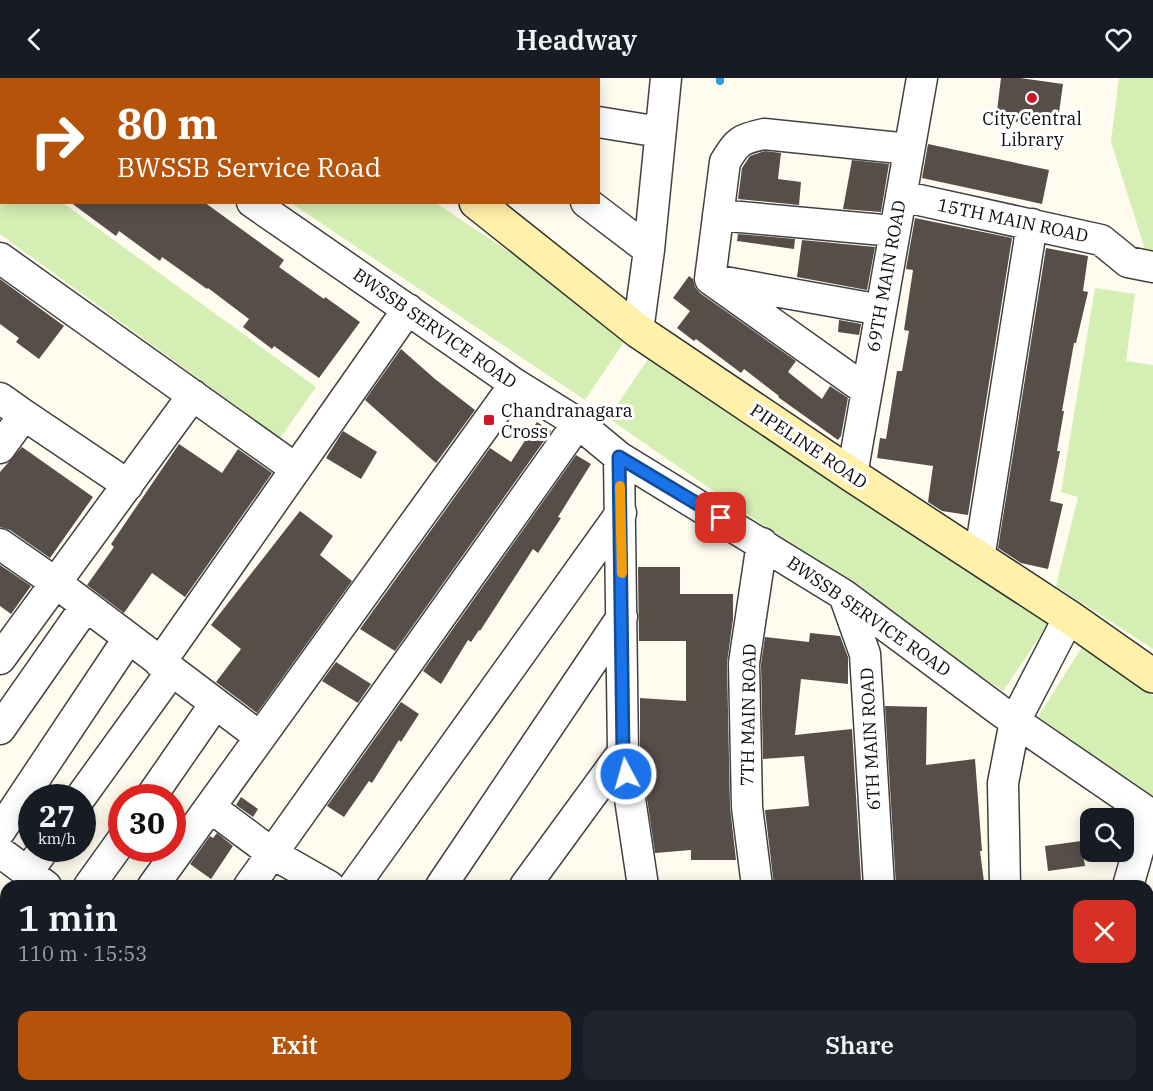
<!DOCTYPE html>
<html lang="en">
<head>
<meta charset="utf-8">
<style>
  :root { --surface:#171b24; --page:#20242c; --text:#f1f3f6; --muted:#9ea1a6; --accent:#b45309 }
  body { margin:0; font-family:"IBM Plex Serif",serif; background:var(--page); color:var(--text); height:100vh; display:flex; flex-direction:column; font-size:22px; white-space:nowrap }
  * { box-sizing:border-box; margin:0 }
  p { font-size:20px; color:var(--muted) }
  .icon { flex:none; width:33px; height:33px; fill:none; stroke:currentColor; stroke-width:2; stroke-linecap:round; stroke-linejoin:round }
  .map { position:relative; flex:1; overflow:hidden }
  .sheet { position:absolute; left:0px; top:802px; width:1154px; height:212px; display:flex; flex-direction:column; background:var(--surface); border-radius:18px 18px 0 0; box-shadow:0 3px 15px #0003 }
  .sheet>* { flex:none }
  .hud { position:absolute; left:0px; top:0px; width:600px; height:126px; box-shadow:0 3px 15px #0003; background:#b45309; color:#fff; overflow:hidden }
  .tools { position:absolute; left:1080px; top:730px; display:grid; gap:12px }
  .tools a { display:grid; place-items:center; width:54px; height:54px; border-radius:12px; background:var(--surface); box-shadow:0 3px 15px #0003; font-size:30px }
  .speed { position:absolute; left:18px; top:706px; display:flex; gap:12px; font-size:30px; font-weight:700; text-align:center }
  .speed>* { display:grid; place-content:center; width:78px; height:78px; border-radius:50%; background:var(--surface); box-shadow:0 3px 15px #0003; line-height:1 }
  .speed small { font-size:15px; font-weight:400 }
  .speed .limit { border:9px solid #d22; background:#fff; color:#111 }
  .pin { position:absolute; display:grid; place-items:center; width:51px; height:51px; color:#fff; margin:-26px; border-radius:12px; box-shadow:0 3px 9px #0006 }
  .me { position:absolute; width:66px; margin:-33px; rotate:354deg; stroke-linejoin:round; filter:drop-shadow(0 0 4px #0008) }
  .turn { display:flex; align-items:center; gap:21px; height:126px; padding:0 18px; font-size:27px }
  .turn .icon { width:78px; height:78px; stroke-width:2.5 }
  .turn b { display:block; font-size:42px; line-height:51px }
  .round { display:grid; place-items:center; flex:none; width:63px; height:63px; border-radius:12px; background:var(--page) }
  .summary { display:flex; align-items:center; justify-content:space-between; height:102px; padding:0 18px }
  h1 { font-size:36px; font-weight:600; line-height:45px }
  .button { display:flex; gap:12px; margin-top:auto; padding:12px 18px }
  .button a { flex:1; height:69px; border-radius:12px; background:var(--accent); color:#fff; font-size:24px; font-weight:600; line-height:69px; text-align:center }
  .button a+a { background:var(--page); color:var(--text) }
  header { display:flex; justify-content:space-between; align-items:center; height:78px; padding:0 18px; background:var(--surface); font-size:27px; font-weight:600 }
  .map>svg:first-child { display:block }
  .green { fill:#d5eeb3 }
  .lines { fill:none; stroke-linecap:round; stroke-linejoin:round }
  .stream { stroke:#2b9fdc; stroke-width:8 }
  .building { fill:#584e49 }
  .street-casing { stroke:#414141; stroke-width:33 }
  .secondary-casing { stroke:#303030; stroke-width:36 }
  .street { stroke:#fff; stroke-width:30 }
  .secondary { stroke:#fff1a9; stroke-width:33 }
  .route-casing { stroke:#114b97; stroke-width:15 }
  .route { stroke:#1a73e8; stroke-width:10 }
  .slow { stroke:#f59e0b; stroke-width:10 }
  .poi-dot { fill:#cd1628; stroke:#fff; stroke-width:2 }
  .labels { text-anchor:middle; dominant-baseline:central; stroke-width:6; stroke-linejoin:round; paint-order:stroke }
  .poi-label { font-size:18px; fill:#0e0e0e; stroke:#fff }
  .street-label { font-size:18px; fill:#0e0e0e; stroke:#fff }
</style>
</head>
<body>
<header><svg class="icon" aria-label="back" viewBox="0 0 24 24"><path d="M15 5l-7 7 7 7"/></svg>Headway<svg class="icon" aria-label="heart" viewBox="0 0 24 24"><path d="M12 20l-8-8c-3-5 5-10 8-4 3-6 11-1 8 4z"/></svg></header>
<div class="map">
<svg width="1153" height="1013" viewBox="0 0 1153 1013">
  <rect width="100%" height="100%" fill="#fffbee"/>
  <path class="green" d="M 106,0 L 251,0 L 253,1 L 108,2 Z
    M 1119,0 L 1153,0 L 1153,184 L 1149,184 L 1111,64 Z
    M 0,79 L 2,124 L 63,125 L 316,309 L 280,360 L 0,156 Z
    M 291,125 L 436,125 L 630,255 L 585,322 Z
    M 1095,210 L 1135,216 L 1126,283 L 1153,287 L 1153,571 L 1056,508 L 1078,419 L 1061,414 Z
    M 655,271 L 1050,543 L 1003,613 L 608,340 Z
    M 1082,569 L 1153,618 L 1153,720 L 1038,639 Z"/>
  <g class="lines">
    <path class="stream" d="M 720,0 L 720,3"/>
  </g>
  <path class="building" d="M 1001,0 L 1020,0 L 1063,6 L 1057,49 L 996,41 Z
    M 928,66 L 1049,92 L 1042,126 L 922,100 Z
    M 765,73 L 781,75 L 778,101 L 801,104 L 799,127 L 738,121 L 742,90 L 750,78 Z
    M 852,82 L 889,86 L 881,134 L 843,131 Z
    M 70,124 L 204,124 L 284,182 L 279,189 L 324,221 L 325,219 L 360,244 L 319,300 L 274,268 L 272,271 L 243,249 L 249,241 L 208,210 L 207,211 L 162,179 L 160,183 L 119,153 L 116,158 Z
    M 915,140 L 1012,160 L 968,437 L 942,433 L 928,424 L 933,388 L 877,380 L 880,360 L 886,361 L 897,293 L 902,293 L 909,253 L 904,252 L 913,192 L 906,191 Z
    M 738,156 L 795,161 L 794,171 L 737,163 Z
    M 802,162 L 875,169 L 867,212 L 797,199 Z
    M 1046,170 L 1088,178 L 1083,213 L 1088,214 L 1076,265 L 1074,265 L 1062,333 L 1064,333 L 1057,373 L 1060,373 L 1050,423 L 1063,426 L 1048,491 L 1021,485 L 998,470 Z
    M 689,198 L 693,201 L 695,209 L 700,215 L 796,283 L 788,294 L 822,321 L 830,308 L 848,320 L 841,358 L 838,362 L 778,319 L 779,318 L 744,291 L 741,295 L 696,261 L 694,263 L 677,250 L 690,233 L 673,220 Z
    M 0,201 L 64,248 L 39,281 L 16,264 L 19,260 L 0,246 Z
    M 839,242 L 861,246 L 859,257 L 838,254 Z
    M 401,271 L 435,301 L 475,332 L 436,385 L 365,322 Z
    M 537,344 L 551,353 L 395,573 L 360,551 L 490,370 L 511,384 Z
    M 343,353 L 377,374 L 361,401 L 326,380 Z
    M 179,366 L 222,395 L 238,371 L 272,395 L 185,519 L 152,495 L 124,535 L 87,507 L 114,469 L 111,466 Z
    M 22,369 L 93,419 L 50,480 L 10,452 L 0,449 L 0,394 Z
    M 576,377 L 591,386 L 558,439 L 561,440 L 538,475 L 533,471 L 480,553 L 479,552 L 471,564 L 468,562 L 441,606 L 423,593 Z
    M 300,433 L 333,458 L 320,477 L 352,503 L 257,635 L 216,604 L 241,571 L 211,547 Z
    M 0,487 L 31,508 L 11,536 L 0,528 Z
    M 638,489 L 680,489 L 680,516 L 733,516 L 733,541 L 727,585 L 730,729 L 736,782 L 691,782 L 691,772 L 655,775 L 640,674 L 640,620 L 686,623 L 686,563 L 639,563 Z
    M 810,555 L 840,558 L 848,579 L 848,606 L 801,601 L 795,657 L 852,651 L 861,802 L 822,806 L 822,808 L 774,808 L 765,732 L 809,728 L 804,678 L 763,681 L 761,586 L 765,559 L 809,564 Z
    M 336,584 L 371,606 L 358,625 L 322,603 Z
    M 401,624 L 419,636 L 401,664 L 399,662 L 372,705 L 369,703 L 344,739 L 327,728 Z
    M 885,628 L 927,629 L 926,687 L 975,681 L 982,773 L 980,773 L 984,804 L 950,808 L 896,808 Z
    M 241,719 L 258,731 L 253,739 L 236,727 Z
    M 217,755 L 233,768 L 211,801 L 190,786 L 210,758 L 213,760 Z
    M 1081,763 L 1085,788 L 1048,793 L 1045,768 Z"/>
  <g class="lines">
    <g class="street-casing">
      <path id="street" d="M 68,0 L 71,2
        M 450,0 L 450,2
        M 598,44 L 660,54
        M 901,118 L 1101,162 L 1128,184 L 1153,189
        M 252,124 L 515,306 L 578,345 L 619,379 L 844,517 L 1003,635 L 1153,738
        M 586,124 L 649,172
        M 718,137 L 894,153
        M 0,180 L 296,391
        M 710,201 L 725,84 C 737,63 741,61 764,56 L 909,71
        M 710,201 L 866,312
        M 719,203 L 881,232
        M 638,253 L 649,172 L 666,0
        M 0,320 L 24,337 L 0,370
        M 24,337 L 128,407
        M 619,379 L 623,674 L 643,808
        M 852,397 L 922,0
        M 0,466 L 56,505 L 260,659
        M 979,481 L 1032,146
        M 844,517 L 865,576 L 879,808
        M 0,581 L 193,317
        M 160,585 L 408,231
        M 0,651 L 86,528
        M 80,720 L 171,594
        M 150,720 L 215,626
        M 210,729 L 273,776 L 329,808
        M 0,753 L 128,561
        M 0,774 L 46,808
        M 27,795 L 44,771
        M 89,808 L 122,762
        M 153,808 L 515,306
        M 249,808 L 578,345
        M 354,808 L 621,435
        M 441,808 L 622,539
        M 525,808 L 623,674
        M 757,808 L 747,729 L 744,585 L 762,465
        M 1005,808 L 1003,705 L 1015,643 L 1069,539
        M 1128,808 L 1149,735
        M 0,856 L 6,860
        M 1148,890 L 1153,903
        M 666,1008 L 666,1013
        M 794,1008 L 795,1013
        M 928,1008 L 930,1013
        M 1061,1008 L 1063,1013
        M 6,1013 L 9,1008
        M 100,1013 L 104,1008"/>
    </g>
    <g class="secondary-casing">
      <path id="secondary" d="M 298,0 L 300,2
        M 476,124 L 638,253 L 852,397 L 1069,539 L 1153,598"/>
    </g>
    <use href="#street" class="street"/>
    <use href="#secondary" class="secondary"/>
  </g>
  <g class="lines">
    <g class="route-casing">
      <path id="route" d="M 626,696 L 623,674 L 619,379 L 721,440"/>
    </g>
    <use href="#route" class="route"/>
    <path class="slow" d="M 620,408 L 622,495"/>
  </g>
  <g class="poi-dot">
    <circle cx="1032" cy="20" r="6"/>
    <rect x="483" y="336" width="12" height="12" rx="3"/>
  </g>
  <g class="labels">
    <g class="poi-label">
      <text x="1032" y="40">City Central<tspan x="1032" dy="21">Library</tspan></text>
      <text x="501" y="332" text-anchor="start">Chandranagara<tspan x="501" dy="21">Cross</tspan></text>
    </g>
    <g class="street-label">
      <text transform="translate(1013 142) rotate(12)">15TH MAIN ROAD</text>
      <text transform="translate(886 198) rotate(-80)">69TH MAIN ROAD</text>
      <text transform="translate(435 250) rotate(35)">BWSSB SERVICE ROAD</text>
      <text transform="translate(809 368) rotate(34)">PIPELINE ROAD</text>
      <text transform="translate(869 538) rotate(35)">BWSSB SERVICE ROAD</text>
      <text transform="translate(748 637) rotate(-89)">7TH MAIN ROAD</text>
      <text transform="translate(870 661) rotate(-93)">6TH MAIN ROAD</text>
    </g>
  </g>
</svg>
<div class="tools">
<a><svg class="icon" aria-label="search" viewBox="0 0 24 24"><circle cx="10" cy="10" r="6"/><path d="M15 15l6 6"/></svg></a>
</div>
<div class="speed"><div>27<small>km/h</small></div><div class="limit">30</div></div>
<div class="pin" style="left:721px;top:440px;background:#d93025"><svg class="icon" aria-label="arrive" viewBox="0 0 24 24"><path d="M6 21V4h12l-3 4 3 4H6"/></svg></div>
<svg class="me" style="left:626px;top:696px" viewBox="-20 -20 40 40"><circle r="17" fill="#1a73e8" stroke="#fff" stroke-width="3"/><path d="M0-11L8 9 0 5-8 9z" fill="#fff"/></svg>
<div class="hud">
<div class="turn"><svg class="icon" aria-label="right" viewBox="0 0 24 24"><path d="M7 20v-9h11M14 6l5 5-5 5"/></svg><div><b>80 m</b>BWSSB Service Road</div></div>
</div>
<section class="sheet">
<div class="summary"><div><h1>1 min</h1><p>110 m · 15:53</p></div><a class="round" style="background:#d93025;color:#fff"><svg class="icon" aria-label="close" viewBox="0 0 24 24"><path d="M6 6l12 12M18 6L6 18"/></svg></a></div>
<div class="button"><a>Exit</a><a>Share</a></div>
</section>
</div>
</body>
</html>
